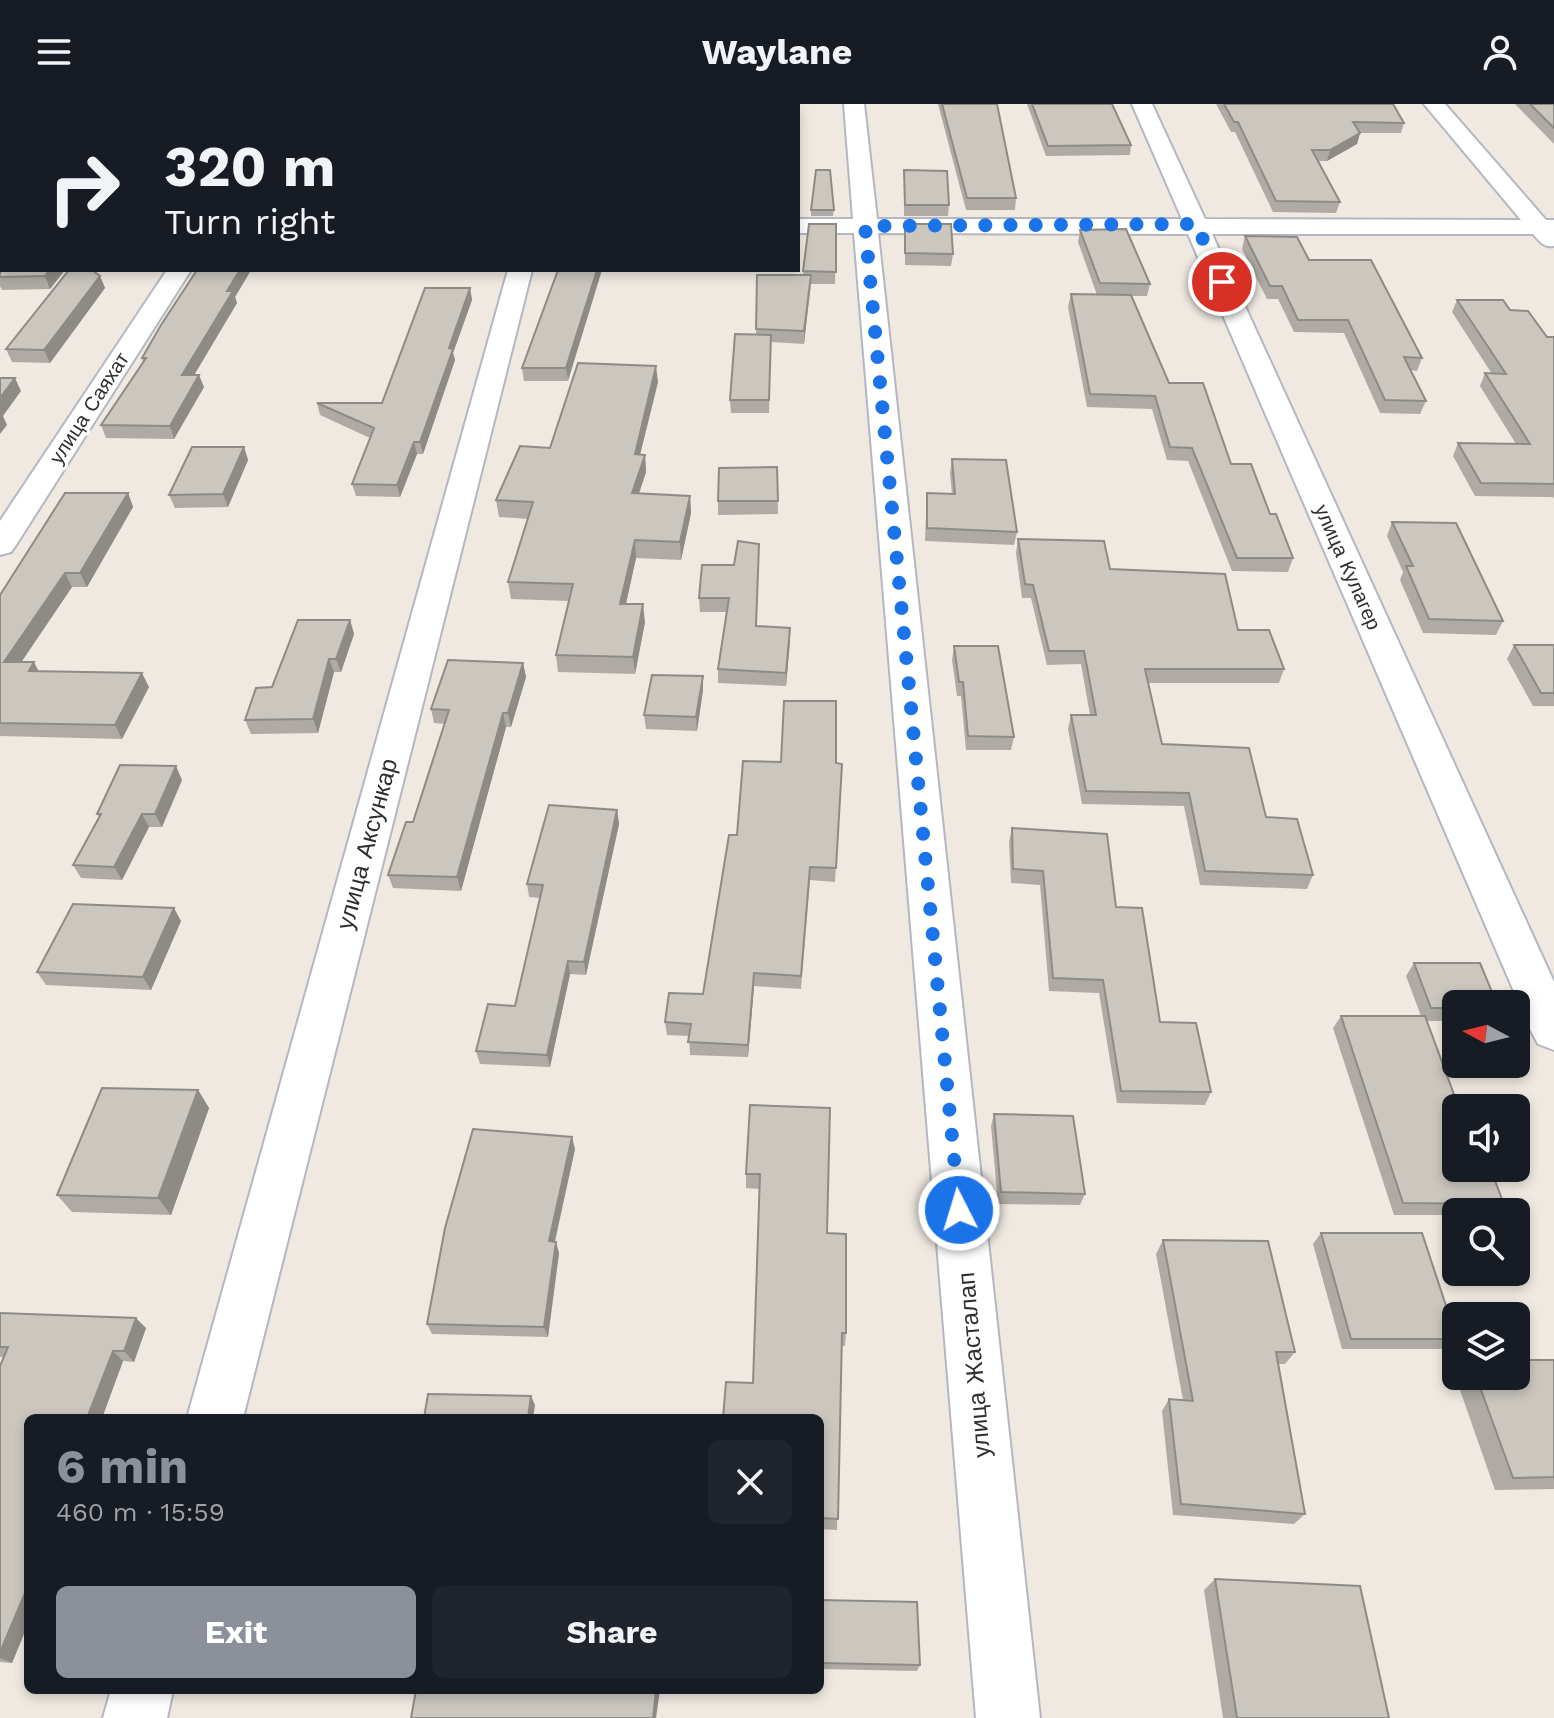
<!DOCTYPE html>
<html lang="en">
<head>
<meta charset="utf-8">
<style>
  :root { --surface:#171b24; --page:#20242c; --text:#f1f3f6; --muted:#9ea1a6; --accent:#8c9099 }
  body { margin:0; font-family:"Work Sans",sans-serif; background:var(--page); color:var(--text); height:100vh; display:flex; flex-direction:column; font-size:30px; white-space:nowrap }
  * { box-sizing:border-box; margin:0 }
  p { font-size:26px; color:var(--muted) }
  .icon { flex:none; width:44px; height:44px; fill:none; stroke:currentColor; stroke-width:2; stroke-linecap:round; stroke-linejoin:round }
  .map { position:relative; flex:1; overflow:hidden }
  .drawer { position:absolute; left:24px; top:1310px; width:800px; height:280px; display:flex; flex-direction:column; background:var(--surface); border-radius:12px; box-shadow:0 4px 12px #0003 }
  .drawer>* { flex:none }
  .hud { position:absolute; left:0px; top:0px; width:800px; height:168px; box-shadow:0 4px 12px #0003; background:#171b24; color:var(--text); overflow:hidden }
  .needle { width:52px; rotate:277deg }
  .buttons { position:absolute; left:1442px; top:886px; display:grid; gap:16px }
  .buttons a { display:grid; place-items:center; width:88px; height:88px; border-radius:12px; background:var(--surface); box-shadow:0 4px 12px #0003; font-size:40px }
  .pin { position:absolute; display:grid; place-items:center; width:68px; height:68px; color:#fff; margin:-34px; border:4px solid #fff; border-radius:50%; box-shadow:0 2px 8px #0007 }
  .me { position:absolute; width:88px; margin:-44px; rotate:355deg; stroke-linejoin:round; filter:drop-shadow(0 0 6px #0008) }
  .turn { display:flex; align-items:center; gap:28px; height:168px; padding:0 32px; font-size:36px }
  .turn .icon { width:104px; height:104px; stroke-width:2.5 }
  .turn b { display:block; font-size:56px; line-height:68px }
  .round { display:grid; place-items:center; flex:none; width:84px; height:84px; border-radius:12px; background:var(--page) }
  .headline { display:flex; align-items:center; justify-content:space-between; height:136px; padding:0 32px }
  h1 { font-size:48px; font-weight:700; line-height:60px; color:var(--accent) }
  .primary-button { display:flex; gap:16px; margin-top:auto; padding:16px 32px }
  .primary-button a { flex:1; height:92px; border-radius:12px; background:var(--accent); color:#fff; font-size:32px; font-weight:700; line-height:92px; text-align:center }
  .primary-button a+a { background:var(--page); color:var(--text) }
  header { display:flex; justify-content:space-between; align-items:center; height:104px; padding:0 32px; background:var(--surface); font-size:36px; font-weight:700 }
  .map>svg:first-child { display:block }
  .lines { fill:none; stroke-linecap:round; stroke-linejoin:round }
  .minor-casing { stroke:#b4b7c1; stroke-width:4 }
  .minor { fill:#fff; fill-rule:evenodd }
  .wall { fill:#afaba4 }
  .shaded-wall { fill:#8e8b86 }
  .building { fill:#cbc7bf; stroke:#8e8b86; stroke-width:2 }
  .route { stroke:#1a73e8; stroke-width:14; stroke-dasharray:0 25.2 }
  .labels { text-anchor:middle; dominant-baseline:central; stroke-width:6; stroke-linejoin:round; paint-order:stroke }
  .far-street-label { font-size:20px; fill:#2e2e2e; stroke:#fff }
  .street-label { font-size:24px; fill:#2e2e2e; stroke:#fff }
</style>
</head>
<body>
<header><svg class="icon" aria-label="menu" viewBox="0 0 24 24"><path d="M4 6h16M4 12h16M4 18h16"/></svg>Waylane<svg class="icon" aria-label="person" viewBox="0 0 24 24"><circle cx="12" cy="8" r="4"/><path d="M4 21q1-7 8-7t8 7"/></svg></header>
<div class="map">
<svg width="1554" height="1614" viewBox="0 0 1554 1614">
  <rect width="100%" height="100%" fill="#efe9e1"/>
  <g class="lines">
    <g class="minor-casing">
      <path id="minor" d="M 844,0 L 864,0 L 877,115 L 1182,115 L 1132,0 L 1152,0 L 1205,115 L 1521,116 L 1424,0 L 1445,0 L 1546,116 L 1554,116 L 1554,142 C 1544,144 1539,137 1533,130 L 1212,130 L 1554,878 L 1554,946 L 1538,940 L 1531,927 L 1188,130 L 878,129 L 1040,1614 L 976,1614 L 854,129 L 798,129 L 798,115 L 853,115 Z
        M 0,113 L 2,113 L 2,127 L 0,127 Z
        M 167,166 L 191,166 L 16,441 L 11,448 L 0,451 L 0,417 Z
        M 508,166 L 532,166 L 243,1314 L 187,1314 Z
        M 111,1586 L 173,1586 L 167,1614 L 103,1614 Z"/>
    </g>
    <use href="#minor" class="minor"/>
  </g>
  <path class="wall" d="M 0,0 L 91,0 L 91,2 L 2,2 L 2,5 L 0,5 Z
    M 744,0 L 778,0 L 778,2 L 744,2 Z
    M 938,0 L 997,0 L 1016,94 L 1015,106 L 966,106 Z
    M 1027,0 L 1112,0 L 1131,41 L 1130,51 L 1046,52 Z
    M 1216,0 L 1393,0 L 1404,19 L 1401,29 L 1360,29 L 1357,40 L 1327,57 L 1318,57 L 1340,98 L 1336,109 L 1273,108 L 1235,28 L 1231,28 Z
    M 1515,0 L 1554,0 L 1554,40 Z
    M 904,66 L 949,101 L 948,112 L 904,112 Z
    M 811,106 L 834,106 L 833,112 L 811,112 Z
    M 809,120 L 836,120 L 835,180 L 811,180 L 804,240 L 771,238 L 769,309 L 731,309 L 730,296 L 756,230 L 757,171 L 803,171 Z
    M 905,120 L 953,150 L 951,162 L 905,161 Z
    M 1080,126 L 1150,180 L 1147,192 L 1132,192 L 1169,279 L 1270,410 L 1293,454 L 1288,468 L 1232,467 L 1188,357 L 1167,356 L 1152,305 L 1087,303 L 1068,203 L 1071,190 L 1097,191 L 1078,138 Z
    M 1245,132 L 1309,156 L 1422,254 L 1417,267 L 1411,266 L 1426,297 L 1420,310 L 1380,309 L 1344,229 L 1294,228 L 1278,195 L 1267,195 L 1242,145 Z
    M 65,166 L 50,185 L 2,186 L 0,182 L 0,169 Z
    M 197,166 L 251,166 L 235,193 L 237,199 L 194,271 L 204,283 L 174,335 L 106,334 L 101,321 L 143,258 L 142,254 Z
    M 558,166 L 568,277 L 524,277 L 522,264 Z
    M 100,172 L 105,184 L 50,259 L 12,258 L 6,245 Z
    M 470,184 L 472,196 L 453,249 L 455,256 L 423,350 L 417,350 L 400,393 L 356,392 L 352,380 L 370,334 L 320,311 L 317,299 L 382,299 Z
    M 1457,196 L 1510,206 L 1547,233 L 1554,233 L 1554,395 L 1553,393 L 1475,392 L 1453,352 L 1458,339 L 1516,340 L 1480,282 L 1485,269 L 1492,270 L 1452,208 Z
    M 658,278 L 640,350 L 645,351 L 646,368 L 639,390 L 690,392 L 691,409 L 681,456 L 636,454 L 626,500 L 645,518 L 635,570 L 558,568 L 556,551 L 569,497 L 511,495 L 508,478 L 528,415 L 499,413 L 496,396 L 550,344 Z
    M 244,343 L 248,356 L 228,403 L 175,404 L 169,391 Z
    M 952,355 L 1017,428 L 1014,441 L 925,437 L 927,389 L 952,390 L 950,369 Z
    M 777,363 L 778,410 L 718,411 L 718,397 Z
    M 128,389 L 133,403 L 87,483 L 72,483 L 21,558 L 39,567 L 149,583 L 122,635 L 0,632 L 0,491 Z
    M 1392,418 L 1503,517 L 1496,531 L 1423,529 L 1400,476 L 1403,468 L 1387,432 Z
    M 1018,435 L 1110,465 L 1238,526 L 1284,565 L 1279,579 L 1148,579 L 1162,640 L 1266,713 L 1313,771 L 1307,785 L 1200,781 L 1184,702 L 1082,700 L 1068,625 L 1071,611 L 1090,611 L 1081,560 L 1047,561 L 1031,494 L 1022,494 L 1016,449 Z
    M 759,440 L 756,522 L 790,524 L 786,582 L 718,579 L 718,565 L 727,508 L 700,508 L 699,494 Z
    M 350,516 L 354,530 L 341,568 L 334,568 L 318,629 L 251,630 L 245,616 L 272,583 Z
    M 1514,541 L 1554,541 L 1554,602 L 1533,602 L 1507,555 Z
    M 954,542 L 1014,633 L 1011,646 L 966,646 L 961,592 L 957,592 L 952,556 Z
    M 523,559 L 526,573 L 511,623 L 506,623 L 461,787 L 393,784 L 388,771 L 413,718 L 445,620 L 434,619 L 431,605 Z
    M 703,586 L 697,627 L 646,625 L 644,611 Z
    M 836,659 L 842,660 L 835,778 L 810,776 L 801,885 L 754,882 L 748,953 L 690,951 L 689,932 L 667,931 L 665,918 L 703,890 L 737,731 Z
    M 182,676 L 162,723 L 149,723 L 122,776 L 81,774 L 73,761 L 99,713 L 97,710 Z
    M 617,706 L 619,720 L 586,871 L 570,870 L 550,963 L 480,960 L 476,947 L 515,902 L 540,794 L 529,793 L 527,780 Z
    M 1012,724 L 1116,803 L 1160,918 L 1211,988 L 1205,1001 L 1117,999 L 1099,889 L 1049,887 L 1040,781 L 1011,779 L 1009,738 Z
    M 181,817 L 151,886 L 46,881 L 37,868 Z
    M 1414,859 L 1456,900 L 1456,917 L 1427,917 L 1456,1004 L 1504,1100 L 1497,1108 L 1456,1108 L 1456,1111 L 1394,1111 L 1333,924 L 1341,912 L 1421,912 L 1406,872 Z
    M 198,986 L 209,1004 L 171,1111 L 72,1108 L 57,1091 Z
    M 750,1001 L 827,1129 L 846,1229 L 845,1242 L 841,1242 L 837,1426 L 820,1425 L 820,1314 L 753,1279 L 759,1085 L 746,1084 L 746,1070 Z
    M 994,1010 L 1085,1090 L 1080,1101 L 998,1100 L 991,1022 Z
    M 575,1045 L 555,1138 L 559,1149 L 548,1233 L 432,1230 L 427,1220 Z
    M 1321,1129 L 1456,1232 L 1456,1236 L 1447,1245 L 1342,1245 L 1313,1140 Z
    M 1163,1136 L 1295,1248 L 1285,1260 L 1279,1260 L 1305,1410 L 1294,1420 L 1173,1411 L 1162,1307 L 1169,1295 L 1183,1296 L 1156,1150 Z
    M 0,1209 L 146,1224 L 134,1258 L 123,1257 L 102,1314 L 28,1314 L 28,1520 L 12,1559 L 0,1558 L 0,1262 L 4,1253 L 0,1253 Z
    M 1554,1256 L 1554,1385 L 1495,1386 L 1455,1272 L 1456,1271 L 1456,1272 L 1516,1272 Z
    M 1215,1475 L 1389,1614 L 1223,1614 L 1204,1486 Z
    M 820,1496 L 920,1561 L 917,1567 L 820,1565 Z"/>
  <path class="shaded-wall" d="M 237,0 L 248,0 L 246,2 L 235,2 Z
    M 1360,29 L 1357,40 L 1327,57 L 1330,46 Z
    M 50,166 L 65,166 L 50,185 L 45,172 Z
    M 240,166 L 251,166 L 235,193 L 237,199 L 187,283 L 182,271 L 227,187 Z
    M 597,166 L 602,166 L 568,277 L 566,264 Z
    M 811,171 L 810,183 L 804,240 L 804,227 Z
    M 100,172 L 105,184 L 50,259 L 44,246 Z
    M 470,184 L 472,196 L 453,249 L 455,256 L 423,350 L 420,338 L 449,244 Z
    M 656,262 L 658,278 L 636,367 L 635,350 Z
    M 199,271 L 204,283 L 174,335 L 170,322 Z
    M 15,274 L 21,287 L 3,312 L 7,321 L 0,330 L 0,294 Z
    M 414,338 L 417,350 L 400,393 L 397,381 Z
    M 244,343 L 248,356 L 228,403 L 223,390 Z
    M 645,351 L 646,368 L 633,406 L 632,389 Z
    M 128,389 L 133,403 L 87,483 L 80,469 Z
    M 690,392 L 691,409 L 681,456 L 680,438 Z
    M 635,436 L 636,454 L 622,517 L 620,500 Z
    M 65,469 L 72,483 L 12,572 L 4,558 Z
    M 643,500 L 645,518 L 635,570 L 633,553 Z
    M 350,516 L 354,530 L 341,568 L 336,555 Z
    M 790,524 L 790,538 L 786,582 L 786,569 Z
    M 329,555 L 334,568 L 318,629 L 313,615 Z
    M 34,558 L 41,572 L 29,567 Z
    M 523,559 L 526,573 L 511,623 L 508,609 Z
    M 142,569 L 149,583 L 122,635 L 115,621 Z
    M 703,572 L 703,586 L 697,627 L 696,613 Z
    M 503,609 L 506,623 L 461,787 L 457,773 Z
    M 176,662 L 182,676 L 162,723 L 155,710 Z
    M 617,706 L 619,720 L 586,871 L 584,858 Z
    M 142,710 L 149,723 L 122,776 L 114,763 Z
    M 174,804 L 181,817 L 151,886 L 143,873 Z
    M 568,857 L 570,870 L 550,963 L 547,951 Z
    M 754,869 L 754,882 L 748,953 L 748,941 Z
    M 198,986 L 209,1004 L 171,1111 L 158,1094 Z
    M 572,1033 L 575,1045 L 552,1149 L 549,1137 Z
    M 556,1138 L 559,1149 L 548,1233 L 544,1223 Z
    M 136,1214 L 146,1224 L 134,1258 L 124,1247 Z
    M 113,1247 L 123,1257 L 102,1314 L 87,1314 Z
    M 531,1292 L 535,1301 L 533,1314 L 528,1314 Z
    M 28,1482 L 28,1520 L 12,1559 L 0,1554 L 0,1548 Z
    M 656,1586 L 660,1586 L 656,1614 L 653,1614 Z"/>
  <path class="building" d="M 176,0 L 237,0 L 235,2 L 175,2 Z
    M 313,0 L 357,0 L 356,2 L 311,2 Z
    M 601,0 L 676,0 L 675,2 L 600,2 Z
    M 942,0 L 997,0 L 1016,94 L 967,94 Z
    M 1032,0 L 1112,0 L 1131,41 L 1048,42 Z
    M 1224,0 L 1393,0 L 1404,19 L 1353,18 L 1360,29 L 1330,46 L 1312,46 L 1340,98 L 1276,97 L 1238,18 L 1234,18 Z
    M 1530,0 L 1554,0 L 1554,24 Z
    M 816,66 L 830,66 L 834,106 L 811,106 Z
    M 904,66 L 947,67 L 949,101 L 905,101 Z
    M 809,120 L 836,120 L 836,168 L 803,167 Z
    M 905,120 L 951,120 L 953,150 L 905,149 Z
    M 1126,125 L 1150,180 L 1100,179 L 1080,126 Z
    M 1245,132 L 1297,133 L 1309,156 L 1371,156 L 1422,254 L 1404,253 L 1426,297 L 1385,296 L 1348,216 L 1298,216 L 1282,182 L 1270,182 Z
    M 2,166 L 50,166 L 45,172 L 0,173 L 0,169 Z
    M 69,166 L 92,166 L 100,172 L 44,246 L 6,245 Z
    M 197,166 L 240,166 L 227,187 L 233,187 L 182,271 L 199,271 L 170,322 L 101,321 L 146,254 L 142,254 L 161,221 Z
    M 558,166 L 597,166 L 566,264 L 522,264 Z
    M 757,171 L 811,171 L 804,227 L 756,225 Z
    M 425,184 L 470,184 L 449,244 L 453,245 L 420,338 L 414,338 L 397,381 L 352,380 L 374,324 L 317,299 L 382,299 Z
    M 1071,190 L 1131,191 L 1169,279 L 1203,279 L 1231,360 L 1251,360 L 1270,410 L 1276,410 L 1293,454 L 1237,454 L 1192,344 L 1170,343 L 1155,292 L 1090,290 Z
    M 1457,196 L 1503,196 L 1510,206 L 1528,207 L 1547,233 L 1554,233 L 1554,380 L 1481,379 L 1458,339 L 1530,340 L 1485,269 L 1506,270 Z
    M 735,230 L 771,231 L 769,296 L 730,296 Z
    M 578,259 L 656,262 L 635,350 L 645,351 L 632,389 L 690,392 L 680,438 L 635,436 L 620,500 L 643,500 L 633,553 L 556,551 L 573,480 L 508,478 L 533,398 L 496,396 L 520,342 L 550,344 Z
    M 0,274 L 15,274 L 0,294 Z
    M 192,343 L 244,343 L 223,390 L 169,391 Z
    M 952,355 L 1006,356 L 1017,428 L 927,424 L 927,389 L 955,390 Z
    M 777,363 L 778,397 L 718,397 L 719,364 Z
    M 65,389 L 128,389 L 80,469 L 65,469 L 4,558 L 34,558 L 29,567 L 142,569 L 115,621 L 0,619 L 0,491 Z
    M 1392,418 L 1456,419 L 1503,517 L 1429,515 L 1406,462 L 1413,462 Z
    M 1018,435 L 1104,437 L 1110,465 L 1225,470 L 1238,526 L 1269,526 L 1284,565 L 1145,565 L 1162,640 L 1249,644 L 1266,713 L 1297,715 L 1313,771 L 1205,767 L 1189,689 L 1086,687 L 1071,611 L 1096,611 L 1084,547 L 1049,547 L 1033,481 L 1025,480 Z
    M 738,437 L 759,440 L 756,522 L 790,524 L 786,569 L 718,565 L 729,494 L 699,494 L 702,461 L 734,461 Z
    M 298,516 L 350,516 L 336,555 L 329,555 L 313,615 L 245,616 L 256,584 L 272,583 Z
    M 1514,541 L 1554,541 L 1554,589 L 1541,589 Z
    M 954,542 L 998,542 L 1014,633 L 968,632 L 963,578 L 959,578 Z
    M 448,556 L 523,559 L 508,609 L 503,609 L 457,773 L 388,771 L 406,718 L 413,718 L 449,606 L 431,605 Z
    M 652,571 L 703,572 L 696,613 L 644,611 Z
    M 784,597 L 836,597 L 836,659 L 842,660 L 836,764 L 810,763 L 801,872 L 754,869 L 748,941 L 688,938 L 691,920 L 665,918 L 669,889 L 703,890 L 729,731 L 737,731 L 743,657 L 781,658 Z
    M 120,661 L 176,662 L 155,710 L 142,710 L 114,763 L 73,761 L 101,710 L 97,710 Z
    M 549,701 L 617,706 L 584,858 L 568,857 L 547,951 L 476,947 L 488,900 L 515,902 L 543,781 L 527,780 Z
    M 1012,724 L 1107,730 L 1116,803 L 1142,804 L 1160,918 L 1196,919 L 1211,988 L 1121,987 L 1103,876 L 1053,874 L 1043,767 L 1013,765 Z
    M 73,800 L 174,804 L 143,873 L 37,868 Z
    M 1414,859 L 1480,859 L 1497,900 L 1456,900 L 1456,904 L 1431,904 Z
    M 1341,912 L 1425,912 L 1459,1004 L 1456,1004 L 1456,1064 L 1490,1064 L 1504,1100 L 1403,1099 Z
    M 102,984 L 198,986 L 158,1094 L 57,1091 Z
    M 750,1001 L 830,1004 L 827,1129 L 846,1130 L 846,1229 L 842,1229 L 838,1415 L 820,1414 L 820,1314 L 723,1314 L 726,1278 L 753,1279 L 760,1070 L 746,1070 Z
    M 994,1010 L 1073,1012 L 1085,1090 L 1001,1088 Z
    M 473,1025 L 572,1033 L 549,1137 L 556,1138 L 544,1223 L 427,1220 L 445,1124 Z
    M 1321,1129 L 1422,1129 L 1456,1232 L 1456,1235 L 1351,1235 Z
    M 1163,1136 L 1268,1137 L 1295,1248 L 1276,1248 L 1305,1410 L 1181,1400 L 1169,1295 L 1193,1297 Z
    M 0,1209 L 136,1214 L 124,1247 L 113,1247 L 87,1314 L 28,1314 L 28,1482 L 0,1548 L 0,1262 L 8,1243 L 0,1243 Z
    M 1516,1256 L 1554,1256 L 1554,1373 L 1513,1374 L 1476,1272 L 1516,1272 Z
    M 428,1290 L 531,1292 L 528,1314 L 424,1314 Z
    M 1215,1475 L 1360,1482 L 1389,1614 L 1237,1614 Z
    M 820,1496 L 917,1498 L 920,1561 L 820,1559 Z
    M 416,1586 L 656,1586 L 653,1614 L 411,1614 Z"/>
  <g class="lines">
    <path class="route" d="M 959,1106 L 865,122 L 1196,120 L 1222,178"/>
  </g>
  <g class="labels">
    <g class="far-street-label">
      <text transform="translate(89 304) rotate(-57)">улица Саяхат</text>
      <text transform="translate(1348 463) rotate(66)">улица Кулагер</text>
    </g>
    <g class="street-label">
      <text transform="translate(367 740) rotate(-75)">улица Аксункар</text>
      <text transform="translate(974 1261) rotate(-95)">улица Жасталап</text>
    </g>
  </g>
</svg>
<div class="buttons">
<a><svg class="needle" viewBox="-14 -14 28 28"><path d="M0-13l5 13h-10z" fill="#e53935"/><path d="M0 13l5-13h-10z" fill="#9ea1a6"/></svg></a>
<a><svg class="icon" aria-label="sound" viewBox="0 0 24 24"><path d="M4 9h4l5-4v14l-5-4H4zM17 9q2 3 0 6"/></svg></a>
<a><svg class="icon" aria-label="search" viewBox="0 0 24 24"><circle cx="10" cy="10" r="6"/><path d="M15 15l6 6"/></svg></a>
<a><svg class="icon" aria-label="layers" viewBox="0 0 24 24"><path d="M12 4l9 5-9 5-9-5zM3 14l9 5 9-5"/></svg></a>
</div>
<div class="pin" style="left:1222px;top:178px;background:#d93025"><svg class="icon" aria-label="arrive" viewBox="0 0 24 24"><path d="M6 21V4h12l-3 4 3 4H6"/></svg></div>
<svg class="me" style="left:959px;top:1106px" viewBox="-20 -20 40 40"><circle r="17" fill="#1a73e8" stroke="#fff" stroke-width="3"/><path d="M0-11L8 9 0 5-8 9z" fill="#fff"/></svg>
<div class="hud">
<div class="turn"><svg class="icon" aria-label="right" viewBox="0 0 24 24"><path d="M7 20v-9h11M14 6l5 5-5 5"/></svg><div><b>320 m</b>Turn right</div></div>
</div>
<section class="drawer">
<div class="headline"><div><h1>6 min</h1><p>460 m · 15:59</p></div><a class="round"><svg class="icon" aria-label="close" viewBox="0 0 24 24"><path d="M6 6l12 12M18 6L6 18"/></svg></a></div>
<div class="primary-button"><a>Exit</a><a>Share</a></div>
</section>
</div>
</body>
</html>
